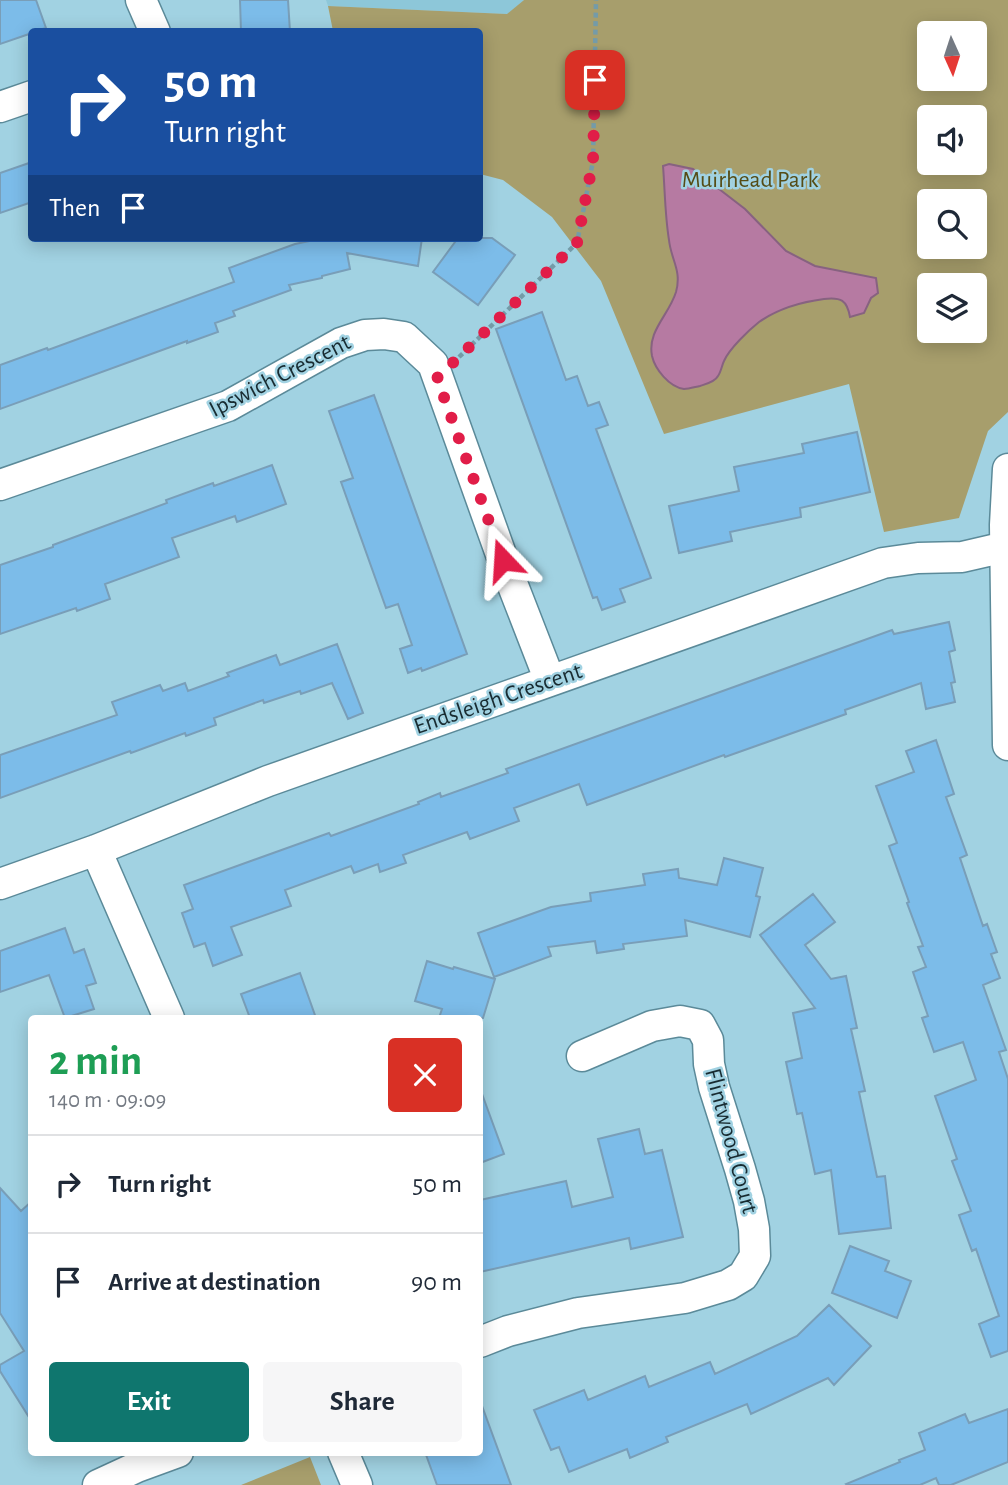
<!DOCTYPE html>
<html lang="en">
<head>
<meta charset="utf-8">
<style>
  :root { --surface:#fff; --page:#f6f6f7; --text:#1f2937; --muted:#747a83; --line:#e0e1e3; --accent:#0f766e }
  body { margin:0; font-family:"Alegreya Sans",sans-serif; background:var(--page); color:var(--text); height:100vh; display:flex; flex-direction:column; font-size:26px; white-space:nowrap }
  * { box-sizing:border-box; margin:0 }
  p { font-size:23px; color:var(--muted) }
  .icon { flex:none; width:38px; height:38px; fill:none; stroke:currentColor; stroke-width:2; stroke-linecap:round; stroke-linejoin:round }
  .map { position:relative; flex:1; overflow:hidden }
  .sheet { position:absolute; left:28px; top:1015px; width:455px; height:441px; display:flex; flex-direction:column; background:var(--surface); border-radius:7px; box-shadow:0 4px 18px #0003 }
  .sheet>* { flex:none }
  .top-card { position:absolute; left:28px; top:28px; width:455px; height:214px; border-radius:7px; box-shadow:0 4px 18px #0003; background:#1a4fa0; color:#fff; overflow:hidden }
  .needle { width:46px; rotate:177deg }
  .fabs { position:absolute; left:917px; top:21px; display:grid; gap:14px }
  .fabs a { display:grid; place-items:center; width:70px; height:70px; border-radius:7px; background:var(--surface); box-shadow:0 4px 18px #0003; font-size:35px }
  .pin { position:absolute; display:grid; place-items:center; width:60px; height:60px; color:#fff; margin:-30px; border-radius:14px; box-shadow:0 4px 10px #0006 }
  .me { position:absolute; width:77px; margin:-38px; rotate:340deg; stroke-linejoin:round; filter:drop-shadow(0 0 5px #0008) }
  .turn { display:flex; align-items:center; gap:24px; height:147px; padding:0 21px; font-size:32px }
  .turn .icon { width:91px; height:91px; stroke-width:2.5 }
  .turn b { display:block; font-size:49px; line-height:60px }
  .then { display:flex; align-items:center; height:66px; padding:0 21px; background:#0003; gap:14px; font-size:26px }
  .round { display:grid; place-items:center; flex:none; width:74px; height:74px; border-radius:7px; background:var(--page) }
  .headline { display:flex; align-items:center; justify-content:space-between; height:119px; padding:0 21px }
  h1 { font-size:42px; font-weight:600; line-height:52px; color:#1e9e55 }
  .cta { display:flex; gap:14px; margin-top:auto; padding:14px 21px }
  .cta a { flex:1; height:80px; border-radius:7px; background:var(--accent); color:#fff; font-size:28px; font-weight:600; line-height:80px; text-align:center }
  .cta a+a { background:var(--page); color:var(--text) }
  ul { padding:0; list-style:none }
  li { display:flex; align-items:center; gap:21px; height:98px; padding:0 21px; border-top:2px solid var(--line) }
  li div { flex:1 }
  li b { display:block; font-size:26px }
  li em { font-style:normal }
  .map>svg:first-child { display:block }
  .built { fill:#8dc7d9 }
  .green { fill:#a79e6c; fill-rule:evenodd }
  .water { fill:#b67aa2; stroke:#876280; stroke-width:2 }
  .building { fill:#7cbce9; stroke:#799eb8; stroke-width:2 }
  .lines { fill:none; stroke-linecap:round; stroke-linejoin:round }
  .street-casing { stroke:#5b8a99; stroke-width:33 }
  .path { stroke:#749ba8; stroke-width:4.5; stroke-dasharray:5 3.5; stroke-linecap:butt }
  .street { stroke:#fff; stroke-width:30 }
  .route { stroke:#e11d48; stroke-width:12; stroke-dasharray:0 21.6 }
  .labels { text-anchor:middle; dominant-baseline:central; stroke-width:5; stroke-linejoin:round; paint-order:stroke }
  .park-label { font-size:24px; fill:#554c16; stroke:#a1d2e2 }
  .street-label { font-size:24px; fill:#182b31; stroke:#a1d2e2 }
</style>
</head>
<body>
<div class="map">
<svg width="1008" height="1485" viewBox="0 0 1008 1485">
  <rect width="100%" height="100%" fill="#a1d2e2"/>
  <path class="built" d="M 326,0 L 524,0 L 508,14 L 328,6 Z"/>
  <path class="green" d="M 524,0 L 1008,0 L 1008,412 L 988,431 L 959,518 L 884,532 L 849,384 L 664,434 L 601,281 L 552,217 L 503,180 L 480,174 L 480,32 L 333,31 L 328,6 L 507,14 ZM 929,33 L 975,33 L 975,79 L 929,79 ZM 929,117 L 975,117 L 975,163 L 929,163 ZM 929,201 L 975,201 L 975,247 L 929,247 ZM 929,285 L 975,285 L 975,331 L 929,331 Z
    M 310,1457 L 321,1485 L 241,1485 Z"/>
  <path class="water" d="M 669,164 L 693,169 L 745,209 L 786,251 L 815,266 L 876,278 L 878,293 L 871,298 L 864,313 L 850,317 C 847,300 841,297 824,299 C 801,302 779,308 759,322 C 749,330 729,349 724,361 C 722,365 721,372 718,376 C 715,382 706,384 700,386 C 695,387 689,389 684,389 C 669,387 655,369 652,356 C 647,331 669,315 676,292 C 682,270 671,260 669,240 C 665,216 665,191 663,166 Z"/>
  <path class="building" d="M 0,0 L 36,0 L 46,28 L 32,32 L 29,34 L 0,44 Z
    M 240,0 L 288,0 L 290,32 L 241,32 Z
    M 32,162 L 32,202 L 0,213 L 0,173 Z
    M 324,238 L 422,238 L 418,266 L 347,253 L 350,269 L 322,276 L 322,278 L 289,285 L 291,290 L 233,311 L 235,316 L 215,323 L 218,332 L 187,343 L 187,341 L 0,409 L 0,365 L 47,348 L 48,350 L 234,282 L 229,268 L 295,244 Z
    M 458,238 L 492,238 L 515,255 L 478,305 L 433,272 Z
    M 542,312 L 566,380 L 577,376 L 588,406 L 599,402 L 608,425 L 596,429 L 651,578 L 620,589 L 625,602 L 602,610 L 597,597 L 593,598 L 496,329 Z
    M 374,395 L 467,654 L 422,671 L 421,668 L 408,673 L 400,649 L 412,645 L 398,604 L 386,608 L 341,482 L 353,478 L 329,411 Z
    M 857,432 L 870,492 L 800,508 L 801,517 L 730,532 L 732,541 L 679,553 L 669,506 L 739,491 L 734,467 L 804,453 L 802,444 Z
    M 272,465 L 286,504 L 237,522 L 235,516 L 172,538 L 179,557 L 105,584 L 110,599 L 77,611 L 76,608 L 0,634 L 0,565 L 53,547 L 53,545 L 167,503 L 166,500 L 213,483 L 214,486 Z
    M 949,622 L 955,650 L 949,652 L 955,682 L 951,683 L 955,702 L 926,709 L 921,683 L 845,710 L 846,714 L 725,757 L 724,755 L 587,805 L 579,784 L 514,808 L 519,821 L 470,839 L 467,832 L 403,855 L 406,863 L 380,872 L 378,864 L 354,873 L 351,866 L 285,890 L 291,906 L 231,927 L 242,955 L 213,966 L 205,943 L 194,947 L 182,913 L 193,909 L 184,885 L 329,833 L 331,836 L 419,804 L 418,802 L 440,793 L 441,797 L 508,773 L 506,769 L 892,630 L 894,634 Z
    M 337,644 L 363,713 L 348,719 L 332,683 L 301,694 L 300,691 L 264,703 L 263,700 L 214,718 L 216,725 L 186,736 L 185,733 L 131,753 L 130,751 L 0,798 L 0,755 L 117,715 L 112,702 L 160,685 L 163,691 L 185,683 L 188,691 L 229,676 L 227,673 L 276,655 L 280,665 Z
    M 936,740 L 954,794 L 946,797 L 967,855 L 960,858 L 983,926 L 987,924 L 997,952 L 991,954 L 1000,978 L 983,985 L 1006,1050 L 999,1052 L 1008,1079 L 1008,1351 L 991,1357 L 979,1324 L 999,1316 L 976,1249 L 972,1251 L 959,1215 L 971,1211 L 952,1161 L 957,1159 L 935,1096 L 976,1080 L 963,1042 L 934,1052 L 922,1018 L 928,1016 L 913,972 L 926,967 L 918,947 L 923,946 L 907,903 L 909,902 L 889,846 L 897,843 L 876,786 L 914,772 L 906,751 Z
    M 724,858 L 763,868 L 756,896 L 760,897 L 750,937 L 685,920 L 687,936 L 623,944 L 624,949 L 597,953 L 595,941 L 548,947 L 551,956 L 494,977 L 478,933 L 551,907 L 591,901 L 590,893 L 645,885 L 643,874 L 678,869 L 679,878 L 717,885 Z
    M 813,894 L 835,922 L 805,945 L 831,979 L 846,976 L 857,1028 L 851,1029 L 865,1091 L 859,1092 L 877,1177 L 885,1176 L 891,1228 L 839,1234 L 831,1170 L 815,1174 L 802,1113 L 797,1114 L 786,1062 L 802,1058 L 793,1013 L 815,1008 L 760,935 Z
    M 65,928 L 74,953 L 84,949 L 96,983 L 86,986 L 94,1009 L 65,1018 L 49,975 L 0,992 L 0,951 Z
    M 427,961 L 453,969 L 454,967 L 495,979 L 483,1018 L 439,1018 L 442,1009 L 415,1001 Z
    M 300,973 L 316,1018 L 250,1018 L 241,994 Z
    M 480,1094 L 482,1094 L 504,1154 L 480,1163 Z
    M 639,1129 L 645,1154 L 662,1150 L 683,1237 L 631,1249 L 629,1238 L 480,1272 L 480,1200 L 566,1181 L 572,1207 L 613,1197 L 598,1139 Z
    M 0,1188 L 21,1211 L 32,1201 L 32,1422 L 0,1371 L 0,1365 L 24,1351 L 0,1313 Z
    M 850,1246 L 889,1261 L 885,1271 L 911,1281 L 897,1318 L 832,1293 Z
    M 829,1305 L 871,1346 L 834,1385 L 828,1378 L 751,1414 L 747,1404 L 666,1437 L 668,1442 L 630,1458 L 627,1449 L 569,1472 L 559,1447 L 551,1450 L 534,1410 L 584,1390 L 588,1400 L 645,1376 L 649,1387 L 710,1362 L 715,1374 L 797,1336 Z
    M 480,1406 L 482,1406 L 511,1485 L 437,1485 L 425,1452 L 480,1452 Z
    M 1008,1409 L 1008,1462 L 951,1485 L 939,1485 L 936,1478 L 920,1485 L 847,1485 L 846,1484 L 900,1462 L 899,1460 L 925,1450 L 919,1433 L 965,1414 L 969,1423 Z"/>
  <g class="lines">
    <g class="street-casing">
      <path id="street" d="M 141,0 L 155,32
        M 0,107 L 32,96
        M 1008,469 L 1005,525 L 1008,745
        M 0,485 L 228,406 L 341,343 L 365,335 L 384,334 L 404,337 L 433,364 L 503,560 L 550,681
        M 96,850 L 169,1018
        M 0,884 L 96,850 L 268,781 L 883,563 L 918,558 L 962,557 L 1005,547
        M 480,1342 L 508,1331 L 578,1313 L 685,1298 L 728,1285 L 743,1276 L 755,1256 L 754,1229 L 749,1201 L 740,1169 L 714,1087 L 709,1064 L 708,1040 L 700,1025 L 680,1021 L 652,1026 L 582,1056
        M 343,1452 L 357,1485
        M 98,1485 L 137,1467 L 178,1452"/>
    </g>
    <path class="path" d="M 459,357 L 577,243 L 593,161 L 596,0"/>
    <use href="#street" class="street"/>
  </g>
  <g class="lines">
    <path class="route" d="M 503,560 L 437,378 L 577,243 L 593,161 L 595,80"/>
  </g>
  <g class="labels">
    <g class="park-label">
      <text x="750" y="180">Muirhead Park</text>
    </g>
    <g class="street-label">
      <text transform="translate(280 376) rotate(-27)">Ipswich Crescent</text>
      <text transform="translate(498 699) rotate(-19)">Endsleigh Crescent</text>
      <text transform="translate(731 1141) rotate(75)">Flintwood Court</text>
    </g>
  </g>
</svg>
<div class="fabs">
<a><svg class="needle" viewBox="-14 -14 28 28"><path d="M0-13l5 13h-10z" fill="#e53935"/><path d="M0 13l5-13h-10z" fill="#747a83"/></svg></a>
<a><svg class="icon" aria-label="sound" viewBox="0 0 24 24"><path d="M4 9h4l5-4v14l-5-4H4zM17 9q2 3 0 6"/></svg></a>
<a><svg class="icon" aria-label="search" viewBox="0 0 24 24"><circle cx="10" cy="10" r="6"/><path d="M15 15l6 6"/></svg></a>
<a><svg class="icon" aria-label="layers" viewBox="0 0 24 24"><path d="M12 4l9 5-9 5-9-5zM3 14l9 5 9-5"/></svg></a>
</div>
<div class="pin" style="left:595px;top:80px;background:#d93025"><svg class="icon" aria-label="arrive" viewBox="0 0 24 24"><path d="M6 21V4h12l-3 4 3 4H6"/></svg></div>
<svg class="me" style="left:503px;top:560px" viewBox="-20 -20 40 40"><path d="M0-17L14 15 0 8-14 15z" fill="#e11d48" stroke="#fff" stroke-width="4"/></svg>
<div class="top-card">
<div class="turn"><svg class="icon" aria-label="right" viewBox="0 0 24 24"><path d="M7 20v-9h11M14 6l5 5-5 5"/></svg><div><b>50 m</b>Turn right</div></div>
<div class="then">Then<svg class="icon" aria-label="arrive" viewBox="0 0 24 24"><path d="M6 21V4h12l-3 4 3 4H6"/></svg></div>
</div>
<section class="sheet">
<div class="headline"><div><h1>2 min</h1><p>140 m · 09:09</p></div><a class="round" style="background:#d93025;color:#fff"><svg class="icon" aria-label="close" viewBox="0 0 24 24"><path d="M6 6l12 12M18 6L6 18"/></svg></a></div>
<ul>
<li><svg class="icon" aria-label="right" viewBox="0 0 24 24"><path d="M7 20v-9h11M14 6l5 5-5 5"/></svg><div><b>Turn right</b></div><em>50 m</em></li>
<li><svg class="icon" aria-label="arrive" viewBox="0 0 24 24"><path d="M6 21V4h12l-3 4 3 4H6"/></svg><div><b>Arrive at destination</b></div><em>90 m</em></li>
</ul>
<div class="cta"><a>Exit</a><a>Share</a></div>
</section>
</div>
</body>
</html>
